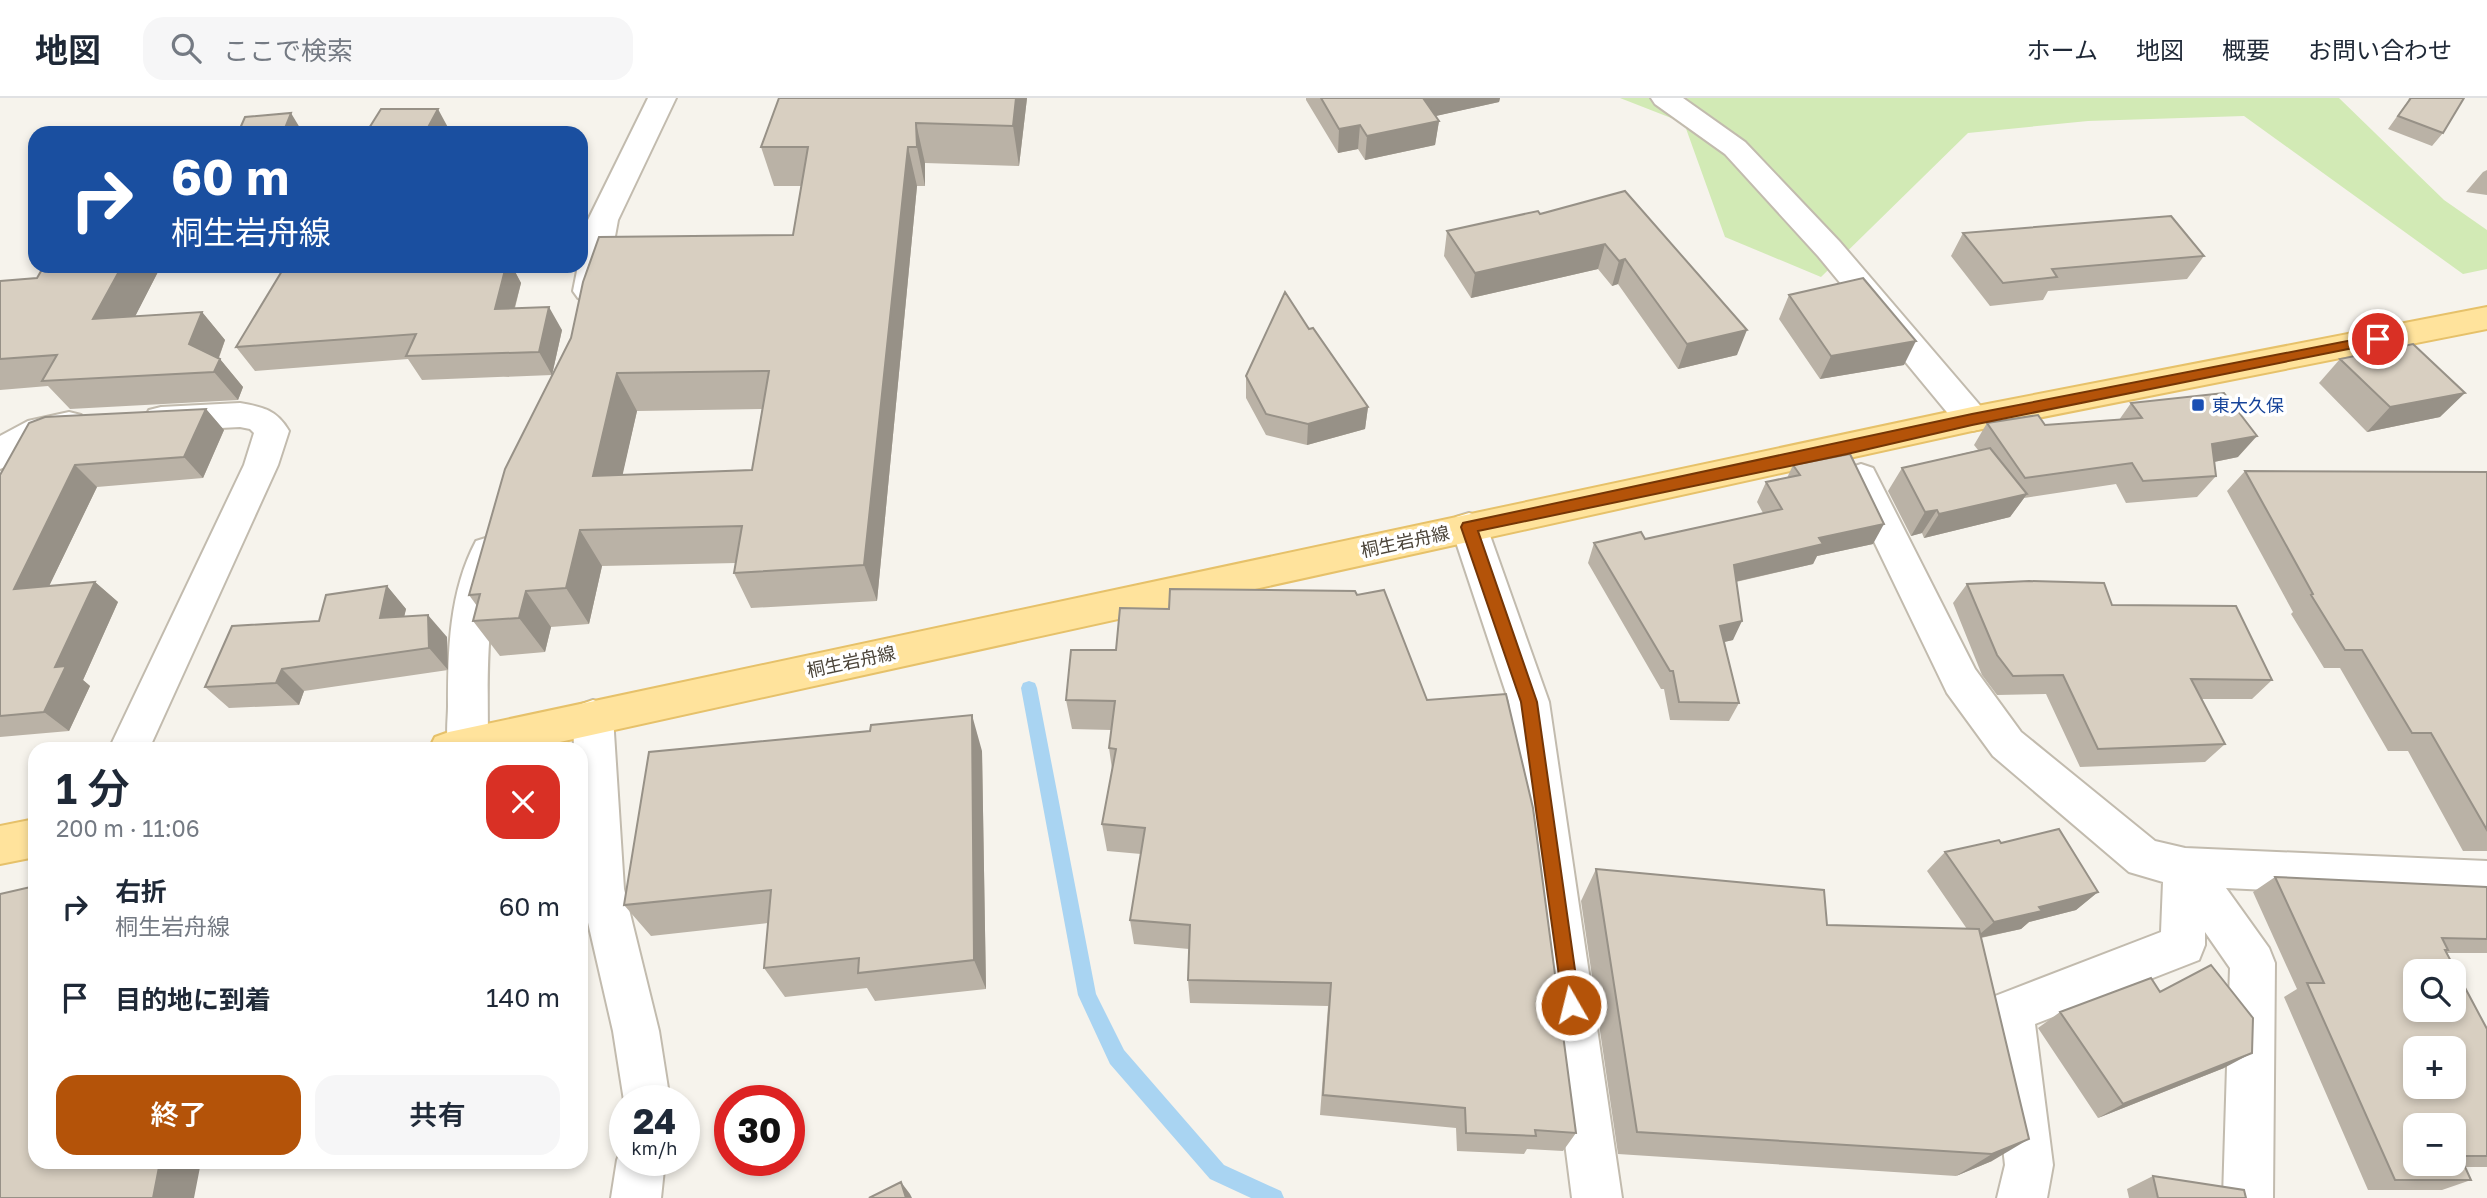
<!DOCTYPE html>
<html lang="ja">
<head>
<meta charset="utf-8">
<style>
  :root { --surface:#fff; --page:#f6f6f7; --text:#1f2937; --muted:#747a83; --line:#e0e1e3; --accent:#b45309 }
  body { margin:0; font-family:"Golos Text","Noto Sans JP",sans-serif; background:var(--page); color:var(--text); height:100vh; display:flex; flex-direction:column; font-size:26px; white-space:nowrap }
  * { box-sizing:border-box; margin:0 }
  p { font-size:23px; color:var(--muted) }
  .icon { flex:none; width:38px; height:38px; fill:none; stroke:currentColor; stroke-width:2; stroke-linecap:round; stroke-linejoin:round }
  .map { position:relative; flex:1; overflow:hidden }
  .side { position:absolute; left:28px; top:644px; width:560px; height:427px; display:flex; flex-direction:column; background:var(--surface); border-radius:21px; box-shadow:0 4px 10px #0003 }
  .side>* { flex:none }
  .top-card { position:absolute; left:28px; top:28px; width:560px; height:147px; border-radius:21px; box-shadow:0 4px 10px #0003; background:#1a4fa0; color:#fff; overflow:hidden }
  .tools { position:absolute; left:2403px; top:861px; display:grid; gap:14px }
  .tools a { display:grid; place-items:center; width:63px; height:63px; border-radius:14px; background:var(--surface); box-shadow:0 4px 10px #0003; font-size:35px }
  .speed { position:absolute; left:609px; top:987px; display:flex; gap:14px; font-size:35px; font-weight:700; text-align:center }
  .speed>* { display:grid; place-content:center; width:91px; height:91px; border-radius:50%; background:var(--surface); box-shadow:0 4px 10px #0003; line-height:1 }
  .speed small { font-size:18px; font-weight:400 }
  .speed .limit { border:10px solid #d22; background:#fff; color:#111 }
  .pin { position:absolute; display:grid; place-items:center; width:60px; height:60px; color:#fff; margin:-30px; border:4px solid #fff; border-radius:50%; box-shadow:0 2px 7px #0007 }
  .me { position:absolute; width:77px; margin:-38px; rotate:352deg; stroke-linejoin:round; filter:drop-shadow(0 0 5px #0008) }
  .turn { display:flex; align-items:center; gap:24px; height:147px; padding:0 28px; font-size:32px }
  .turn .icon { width:91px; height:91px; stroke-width:2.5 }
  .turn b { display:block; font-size:49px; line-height:60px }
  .round { display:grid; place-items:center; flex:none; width:74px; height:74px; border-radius:21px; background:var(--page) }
  .head { display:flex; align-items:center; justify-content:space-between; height:119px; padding:0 28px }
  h1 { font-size:42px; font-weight:600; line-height:52px }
  .button { display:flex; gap:14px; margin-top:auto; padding:14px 28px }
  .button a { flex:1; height:80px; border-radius:21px; background:var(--accent); color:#fff; font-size:28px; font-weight:600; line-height:80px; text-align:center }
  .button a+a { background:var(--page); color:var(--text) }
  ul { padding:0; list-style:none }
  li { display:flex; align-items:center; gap:21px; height:91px; padding:0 28px }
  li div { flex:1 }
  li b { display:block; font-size:26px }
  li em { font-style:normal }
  header { display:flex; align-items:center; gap:42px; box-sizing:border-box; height:98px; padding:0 35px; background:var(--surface); border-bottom:2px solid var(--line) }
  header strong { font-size:33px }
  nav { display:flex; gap:38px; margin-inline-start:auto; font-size:24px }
  .search { width:490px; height:63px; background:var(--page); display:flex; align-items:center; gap:18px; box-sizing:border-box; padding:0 24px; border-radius:21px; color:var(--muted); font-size:26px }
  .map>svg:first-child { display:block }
  .green { fill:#d2eab5 }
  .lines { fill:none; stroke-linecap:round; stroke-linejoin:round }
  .stream { fill:#a9d4f2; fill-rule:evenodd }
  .minor-casing { stroke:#c2bbae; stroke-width:4 }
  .major-casing { stroke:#e6c16a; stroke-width:4 }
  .minor { fill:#fff; fill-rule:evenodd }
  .major { fill:#ffe39c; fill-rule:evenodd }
  .wall { fill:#bab2a6; fill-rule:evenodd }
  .shaded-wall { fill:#979187 }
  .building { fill:#d8cfc1; stroke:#979187; stroke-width:2; fill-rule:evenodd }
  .route { fill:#b45309; stroke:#753606; stroke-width:2 }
  .transit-dot { fill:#1a4fb4; stroke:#fff; stroke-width:2.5 }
  .labels { text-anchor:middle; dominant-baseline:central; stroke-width:7; stroke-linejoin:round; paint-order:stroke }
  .transit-label { font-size:18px; fill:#164399; stroke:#fff; text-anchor:start }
  .street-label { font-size:18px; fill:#4b4439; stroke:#fff }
</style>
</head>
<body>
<header>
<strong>地図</strong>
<div class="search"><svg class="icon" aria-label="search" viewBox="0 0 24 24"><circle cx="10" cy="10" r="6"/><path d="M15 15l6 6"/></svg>ここで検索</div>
<nav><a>ホーム</a><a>地図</a><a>概要</a><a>お問い合わせ</a></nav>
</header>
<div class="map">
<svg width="2487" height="1100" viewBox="0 0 2487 1100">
  <rect width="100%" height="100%" fill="#f6f3ec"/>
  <path class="green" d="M 1620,0 L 2339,0 L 2444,102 L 2487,132 L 2487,171 L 2463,176 L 2244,18 L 2088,23 L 1968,35 L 1821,179 L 1725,139 L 1684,25 Z"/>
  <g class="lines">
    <path class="stream" d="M 1029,583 L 1035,585 L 1037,590 L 1096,896 L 1124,952 L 1224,1067 L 1281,1093 L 1284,1100 L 1251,1100 L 1210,1081 L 1110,966 L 1078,897 L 1021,590 L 1023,585 Z"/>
    <g class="minor-casing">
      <path id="minor" d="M 648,0 L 676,0 L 618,122 L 605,193 L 600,200 L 589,204 L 578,200 L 573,193 L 578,168 L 581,168 L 588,122 Z
        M 1651,0 L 1683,0 L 1745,44 L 1840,144 L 1984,312 L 1989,321 L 1984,330 L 1972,333 L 1960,330 L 1818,158 L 1725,56 L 1655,6 Z
        M 240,305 C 263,309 277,312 289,333 L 278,367 L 149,651 L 109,651 L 244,367 L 254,335 L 250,331 L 240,329 L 161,333 L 149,330 L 144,321 L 149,312 L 161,309 Z
        M 69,314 L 81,317 L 86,326 L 81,335 C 67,339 51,340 38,347 C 24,355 15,366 0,371 L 0,338 L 28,323 Z
        M 1861,366 L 1873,370 L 1975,571 L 2021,634 L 2155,743 L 2185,750 L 2487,763 L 2487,803 L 2226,790 L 2269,850 L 2275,865 L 2273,1100 L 2223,1100 L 2230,870 L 2205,834 L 2205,847 L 2199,862 L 2035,926 L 2053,1067 L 2047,1100 L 1997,1100 L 2005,1067 L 1988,914 L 1995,898 L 2161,834 L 2163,784 L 2129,774 L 1993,658 L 1947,595 L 1843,379 L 1849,370 Z
        M 1469,415 L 1482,419 L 1487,429 L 1549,604 L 1622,1100 L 1572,1100 L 1509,604 L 1451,429 L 1456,419 Z
        M 489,439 L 502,443 L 507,453 C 484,516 488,581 488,647 L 486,651 L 450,651 C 445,639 448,621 448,608 C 448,552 449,494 476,443 Z
        M 593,602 L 607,607 L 613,619 L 624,791 L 659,933 L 670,1003 L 625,1003 L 625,1009 L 613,933 L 581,794 L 581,651 L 574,651 L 573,619 L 579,607 Z
        M 624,1045 L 625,1062 L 665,1062 L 661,1100 L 611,1100 L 617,1062 Z"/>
    </g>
    <g class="major-casing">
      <path id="major" d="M 2487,209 L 2487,231 L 1972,333 L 528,651 L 429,651 L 435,639 L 449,634 L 1972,309 Z
        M 35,721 L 35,759 L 0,766 L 0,728 Z"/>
    </g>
    <use href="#minor" class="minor"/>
    <use href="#major" class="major"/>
  </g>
  <path class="wall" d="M 779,0 L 1027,0 L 1019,68 L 925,65 L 925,88 L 917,88 L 877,503 L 751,510 L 734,475 L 736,465 L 602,468 L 589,526 L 551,529 L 545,554 L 500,558 L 473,523 L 477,508 L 469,497 L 571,240 L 793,137 L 801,88 L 774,88 L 761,49 ZM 762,311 L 752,372 L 622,377 L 637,313 Z
    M 1306,0 L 1500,0 L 1499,4 L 1435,18 L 1439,23 L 1435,47 L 1365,62 L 1358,51 L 1338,55 L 1306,2 Z
    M 2409,0 L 2464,0 L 2443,35 L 2432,48 L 2388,31 L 2408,3 Z
    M 2487,72 L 2487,97 L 2466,94 L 2483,74 Z
    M 1625,93 L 1737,257 L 1678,271 L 1618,186 L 1612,188 L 1598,171 L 1471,200 L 1444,158 L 1447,133 L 1540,116 Z
    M 1963,135 L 2204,158 L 2187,181 L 2048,193 L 2043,202 L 1990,208 L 1951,158 Z
    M 44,168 L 161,168 L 135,218 L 202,214 L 225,242 L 219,260 L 243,289 L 238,302 L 70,311 L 48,288 L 0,292 L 0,183 L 37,180 Z
    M 427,168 L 512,168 L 521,185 L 515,210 L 562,232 L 552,277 L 422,282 L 408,261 L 255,273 L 236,249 L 416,169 Z
    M 1789,197 L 1904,267 L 1820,281 L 1779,221 Z
    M 1309,231 L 1368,309 L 1365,331 L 1307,347 L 1266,337 L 1246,300 L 1246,278 Z
    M 2340,261 L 2440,319 L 2367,334 L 2319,285 Z
    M 2131,305 L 2238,359 L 2214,364 L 2216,378 L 2197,399 L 2126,405 L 2116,386 L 2024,400 L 2010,419 L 1924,440 L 1922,435 L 1911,438 L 1888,393 L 1902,370 L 1978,352 L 1974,347 L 1987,325 L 2045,327 L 2119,322 Z
    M 206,311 L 224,332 L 203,380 L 97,389 L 49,488 L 95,484 L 118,504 L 83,582 L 90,588 L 69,633 L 0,639 L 0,377 Z
    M 1793,367 L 1873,446 L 1817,458 L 1813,466 L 1736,484 L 1733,542 L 1724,544 L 1739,605 L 1729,623 L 1670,622 L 1664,591 L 1661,591 L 1588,465 L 1594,445 L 1645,441 L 1763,415 L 1757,404 L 1766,384 L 1787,380 Z
    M 2245,373 L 2487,374 L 2487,753 L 2463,753 L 2408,653 L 2388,653 L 2340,570 L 2324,570 L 2291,516 L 2293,514 L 2227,393 Z
    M 1967,486 L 2112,507 L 2272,582 L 2252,601 L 2201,601 L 2225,646 L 2205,664 L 2080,669 L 2046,596 L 1997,597 L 1982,577 L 1953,505 Z
    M 387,488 L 406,511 L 404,518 L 447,539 L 448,572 L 304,593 L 299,607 L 229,610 L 205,589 L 319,523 Z
    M 1071,552 L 1576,1035 L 1563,1053 L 1527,1051 L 1524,1056 L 1457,1053 L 1456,1030 L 1320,1017 L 1328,908 L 1190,905 L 1188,882 L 1189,851 L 1134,846 L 1130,822 L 1141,756 L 1107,753 L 1102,726 L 1112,671 L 1109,650 L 1111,632 L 1072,631 L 1066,602 Z
    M 982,653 L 986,891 L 875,903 L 867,890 L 785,899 L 764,870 L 768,825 L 651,838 L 624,807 Z
    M 2001,745 L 2098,794 L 2076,812 L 2029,824 L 2021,831 L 1981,840 L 1992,1063 L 1956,1078 L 1618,1056 L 1581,803 L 1596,771 L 1827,827 L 1967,831 L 1927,773 L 1945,754 Z
    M 2275,779 L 2487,789 L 2487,855 L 2447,855 L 2487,931 L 2487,1069 L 2465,1069 L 2471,1082 L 2442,1092 L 2368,1092 L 2284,899 L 2297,891 L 2253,794 Z
    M 2160,894 L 2224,970 L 2098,1020 L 2038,930 L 2060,914 Z
    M 507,1064 L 580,1064 L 580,1066 L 530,1070 Z
    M 2153,1078 L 2246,1100 L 2129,1100 L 2127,1091 Z"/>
  <path class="shaded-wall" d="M 1016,0 L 1027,0 L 1019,68 L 1013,28 Z
    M 1420,0 L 1500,0 L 1499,4 L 1418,22 Z
    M 438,11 L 451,35 L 425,35 Z
    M 291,15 L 303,35 L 283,35 Z
    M 1439,23 L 1435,47 L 1365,62 L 1367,38 Z
    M 916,25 L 925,65 L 925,88 L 917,49 Z
    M 1360,27 L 1358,51 L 1338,55 L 1339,31 Z
    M 908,49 L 917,88 L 877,503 L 864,467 Z
    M 1605,146 L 1598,171 L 1471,200 L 1475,175 Z
    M 1625,161 L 1618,186 L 1612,188 L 1619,163 Z
    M 122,168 L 161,168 L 119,250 L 93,221 Z
    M 398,168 L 416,168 L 412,194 L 397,170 Z
    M 506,168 L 512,168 L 521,185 L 508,234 L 495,211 Z
    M 549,209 L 562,232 L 552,277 L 539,254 Z
    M 202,214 L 225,242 L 213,275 L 189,246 Z
    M 1747,232 L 1737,257 L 1678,271 L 1687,246 Z
    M 1916,243 L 1904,267 L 1820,281 L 1831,258 Z
    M 220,261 L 243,289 L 238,302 L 214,274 Z
    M 617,275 L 637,313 L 614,415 L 593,378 Z
    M 2465,295 L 2440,319 L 2367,334 L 2390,309 Z
    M 1368,309 L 1365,331 L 1307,347 L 1308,326 Z
    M 206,311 L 224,332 L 203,380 L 184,359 Z
    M 2257,338 L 2238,359 L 2194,368 L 2212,346 Z
    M 75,367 L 97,389 L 38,511 L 14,491 Z
    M 2027,396 L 2010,419 L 1924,440 L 1939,416 Z
    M 1937,412 L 1922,435 L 1911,438 L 1925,414 Z
    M 1884,426 L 1873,446 L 1817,458 L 1813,466 L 1725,486 L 1734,467 L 1819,440 Z
    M 580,432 L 602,468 L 589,526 L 566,490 Z
    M 95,484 L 118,504 L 83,582 L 90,588 L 69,633 L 44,614 L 55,569 Z
    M 387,488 L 406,511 L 399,542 L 380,520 Z
    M 526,493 L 551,529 L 545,554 L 519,520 Z
    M 428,517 L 447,539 L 448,572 L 429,550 Z
    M 1742,523 L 1733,542 L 1711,547 L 1720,528 Z
    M 282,571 L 304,593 L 299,607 L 276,585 Z
    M 972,617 L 982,653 L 986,891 L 974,862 Z
    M 2098,794 L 2076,812 L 2029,824 L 2021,831 L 1974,841 L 1994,824 L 2039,809 Z
    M 2252,955 L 2224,970 L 2098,1020 L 2123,1006 Z
    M 2029,1041 L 1992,1063 L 1956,1078 L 1992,1056 Z
    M 160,1064 L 201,1064 L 194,1100 L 153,1100 Z
    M 901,1084 L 910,1096 L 912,1100 L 906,1100 Z"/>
  <path class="building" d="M 779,0 L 1016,0 L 1013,28 L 916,25 L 917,49 L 908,49 L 864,467 L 734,475 L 742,428 L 580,432 L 566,490 L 526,493 L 519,520 L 473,523 L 480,496 L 469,497 L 505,371 L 571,240 L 583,184 L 599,139 L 793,137 L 808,49 L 761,49 ZM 769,273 L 752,372 L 593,378 L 617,275 Z
    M 1321,0 L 1423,0 L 1439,23 L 1367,38 L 1360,27 L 1339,31 Z
    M 2411,0 L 2464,0 L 2443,35 L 2398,18 Z
    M 381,11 L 438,11 L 425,35 L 366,35 Z
    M 291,15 L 283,35 L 238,35 L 245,19 Z
    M 1625,93 L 1747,232 L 1687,246 L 1625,161 L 1619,163 L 1605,146 L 1475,175 L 1447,133 L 1538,113 L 1540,116 Z
    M 2171,118 L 2204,158 L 2052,171 L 2057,179 L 2003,185 L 1963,135 Z
    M 44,168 L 122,168 L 93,221 L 202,214 L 189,246 L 220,261 L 214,274 L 42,283 L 57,257 L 0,261 L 0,183 L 37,180 Z
    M 285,168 L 398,168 L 397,170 L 428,168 L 506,168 L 495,211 L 549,209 L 539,254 L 406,258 L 416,236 L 236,249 Z
    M 1863,180 L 1916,243 L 1831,258 L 1789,197 Z
    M 1285,194 L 1309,231 L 1313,230 L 1368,309 L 1308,326 L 1266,316 L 1246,278 Z
    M 2413,246 L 2465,295 L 2390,309 L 2340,261 Z
    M 2224,295 L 2257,338 L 2212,346 L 2216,378 L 2143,383 L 2132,365 L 2025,380 L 1987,325 L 2038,317 L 2045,327 L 2142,320 L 2131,305 Z
    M 206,311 L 184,359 L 75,367 L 14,491 L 95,484 L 55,569 L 66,568 L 44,614 L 0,618 L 0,377 L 29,325 L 45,319 Z
    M 1990,350 L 2027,396 L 1939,416 L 1937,412 L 1925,414 L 1902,370 Z
    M 1850,356 L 1884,426 L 1819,440 L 1823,446 L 1734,467 L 1742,523 L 1720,528 L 1739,605 L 1679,604 L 1673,573 L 1670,573 L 1594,445 L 1641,434 L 1645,441 L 1782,411 L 1766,384 L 1800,377 L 1793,367 Z
    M 2245,373 L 2487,374 L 2487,732 L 2431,635 L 2412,635 L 2362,552 L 2345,552 L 2311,497 L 2313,496 Z
    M 2029,483 L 2104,485 L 2112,507 L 2236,508 L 2272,582 L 2191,581 L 2225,646 L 2098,651 L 2063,577 L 2013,578 L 1997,557 L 1967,486 Z
    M 387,488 L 380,520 L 428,517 L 429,550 L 282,571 L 276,585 L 205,589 L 232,528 L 319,523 L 326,497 Z
    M 1170,491 L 1355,493 L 1357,497 L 1384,492 L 1427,602 L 1506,596 L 1533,710 L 1576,1035 L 1535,1032 L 1536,1038 L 1466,1035 L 1465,1010 L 1323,997 L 1331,885 L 1188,882 L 1190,827 L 1130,822 L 1145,730 L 1102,726 L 1116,651 L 1109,650 L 1115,603 L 1066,602 L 1071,552 L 1116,552 L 1120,510 L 1169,511 Z
    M 972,617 L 974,862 L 858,875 L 859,860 L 764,870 L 771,792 L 624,807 L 649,654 L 870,633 L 871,627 Z
    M 2059,731 L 2098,794 L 2039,809 L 2042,813 L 1994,824 L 1945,754 L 1999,742 L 2001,745 Z
    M 1596,771 L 1824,792 L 1827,827 L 1979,831 L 2029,1041 L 1992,1056 L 1637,1034 Z
    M 2275,779 L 2487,789 L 2487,841 L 2442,840 L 2448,852 L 2445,852 L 2487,931 L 2487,1058 L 2460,1058 L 2471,1082 L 2395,1082 L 2307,885 L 2324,885 ZM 2415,873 L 2454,873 L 2454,912 L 2415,912 ZM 2415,950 L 2454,950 L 2454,989 L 2415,989 ZM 2415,1027 L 2454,1027 L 2454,1066 L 2415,1066 Z
    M 35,788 L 35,1064 L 160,1064 L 153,1100 L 0,1100 L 0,796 Z
    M 2211,867 L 2253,920 L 2252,955 L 2123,1006 L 2060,914 L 2151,880 L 2160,894 Z
    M 2153,1078 L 2244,1092 L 2246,1100 L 2158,1100 Z
    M 901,1084 L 906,1100 L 869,1100 Z"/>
  <path class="route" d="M 2378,237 L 2385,241 L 2383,244 L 1972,327 L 1847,356 L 1478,433 L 1537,604 L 1580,907 L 1577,914 L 1571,916 L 1564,914 L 1521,604 L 1461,429 L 1463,425 L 1972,316 Z"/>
  <rect class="transit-dot" x="2191" y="300" width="14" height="14" rx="3.5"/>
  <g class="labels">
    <g class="transit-label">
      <text x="2212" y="307">東大久保</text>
    </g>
    <g class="street-label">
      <text transform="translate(1405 443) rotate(-12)">桐生岩舟線</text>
      <text transform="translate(851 563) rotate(-12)">桐生岩舟線</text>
    </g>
  </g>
</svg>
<div class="tools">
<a><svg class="icon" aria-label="search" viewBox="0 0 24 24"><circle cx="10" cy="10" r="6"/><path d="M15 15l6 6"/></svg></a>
<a>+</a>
<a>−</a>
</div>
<div class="speed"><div>24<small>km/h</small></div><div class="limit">30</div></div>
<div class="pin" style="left:2378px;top:241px;background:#d93025"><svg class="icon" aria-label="arrive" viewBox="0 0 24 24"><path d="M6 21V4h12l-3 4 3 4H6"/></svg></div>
<svg class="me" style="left:1571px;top:907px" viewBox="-20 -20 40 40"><circle r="17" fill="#b45309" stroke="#fff" stroke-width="3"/><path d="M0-11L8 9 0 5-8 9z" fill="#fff"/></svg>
<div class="top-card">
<div class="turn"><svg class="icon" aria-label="right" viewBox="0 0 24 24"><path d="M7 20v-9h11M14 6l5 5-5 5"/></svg><div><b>60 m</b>桐生岩舟線</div></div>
</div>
<section class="side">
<div class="head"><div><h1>1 分</h1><p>200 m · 11:06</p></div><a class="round" style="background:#d93025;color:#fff"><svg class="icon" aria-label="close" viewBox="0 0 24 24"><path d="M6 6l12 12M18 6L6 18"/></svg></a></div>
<ul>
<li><svg class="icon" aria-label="right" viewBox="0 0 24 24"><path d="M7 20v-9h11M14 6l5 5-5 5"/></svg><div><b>右折</b><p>桐生岩舟線</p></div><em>60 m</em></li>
<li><svg class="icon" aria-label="arrive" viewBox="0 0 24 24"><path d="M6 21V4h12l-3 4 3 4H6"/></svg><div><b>目的地に到着</b></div><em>140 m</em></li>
</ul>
<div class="button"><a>終了</a><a>共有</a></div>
</section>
</div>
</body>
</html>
